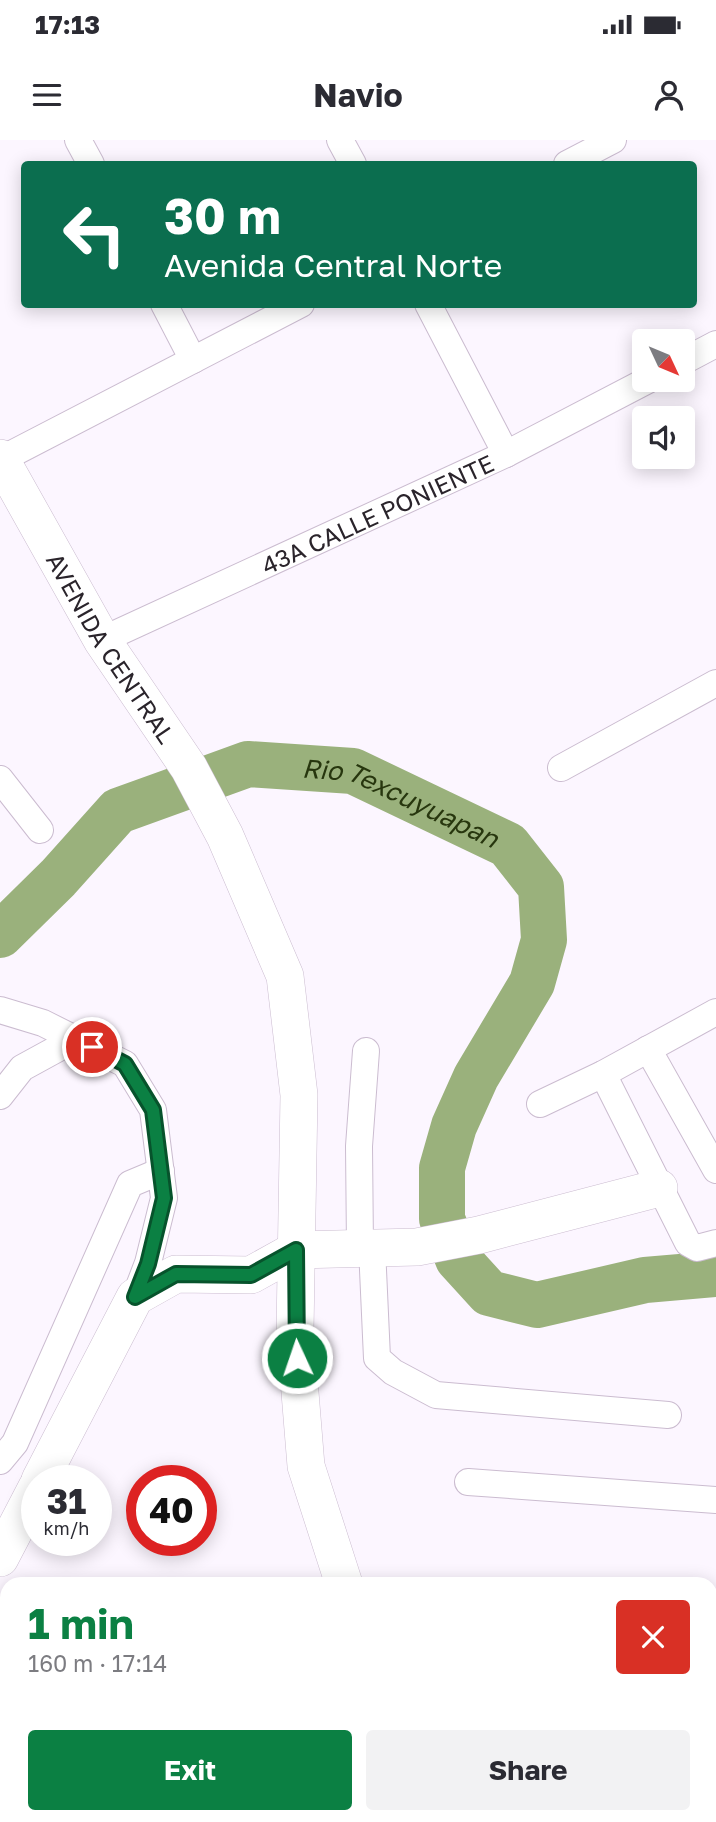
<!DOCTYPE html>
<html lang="en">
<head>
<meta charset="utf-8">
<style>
  :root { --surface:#fff; --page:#f2f2f3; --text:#2b2b33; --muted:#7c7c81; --accent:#0b8043 }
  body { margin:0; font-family:"Golos Text",sans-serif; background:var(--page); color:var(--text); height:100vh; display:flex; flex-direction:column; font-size:26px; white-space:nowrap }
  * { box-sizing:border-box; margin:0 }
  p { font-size:23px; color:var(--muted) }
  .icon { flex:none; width:38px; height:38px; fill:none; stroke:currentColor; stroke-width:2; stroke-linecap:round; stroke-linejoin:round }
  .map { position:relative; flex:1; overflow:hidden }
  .details { position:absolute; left:0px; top:1437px; width:718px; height:247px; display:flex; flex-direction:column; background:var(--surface); border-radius:21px 21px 0 0; box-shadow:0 4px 18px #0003 }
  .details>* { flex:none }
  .top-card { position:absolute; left:21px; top:21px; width:676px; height:147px; border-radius:7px; box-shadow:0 4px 18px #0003; background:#0b6e4f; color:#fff; overflow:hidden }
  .needle { width:46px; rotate:134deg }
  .tools { position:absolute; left:632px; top:189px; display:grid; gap:14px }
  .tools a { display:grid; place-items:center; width:63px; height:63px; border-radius:7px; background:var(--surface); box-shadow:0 4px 18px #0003; font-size:35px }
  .speed { position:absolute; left:21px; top:1325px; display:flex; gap:14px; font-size:35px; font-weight:700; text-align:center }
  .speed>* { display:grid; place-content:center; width:91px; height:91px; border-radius:50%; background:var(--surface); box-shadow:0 4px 18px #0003; line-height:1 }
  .speed small { font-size:18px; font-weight:400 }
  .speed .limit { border:10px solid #d22; background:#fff; color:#111 }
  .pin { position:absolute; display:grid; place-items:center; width:60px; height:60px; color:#fff; margin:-30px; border:4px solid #fff; border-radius:50%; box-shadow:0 2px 7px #0007 }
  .me { position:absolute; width:77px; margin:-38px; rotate:357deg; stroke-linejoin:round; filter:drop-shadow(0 0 5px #0008) }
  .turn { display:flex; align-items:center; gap:24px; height:147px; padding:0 28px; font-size:32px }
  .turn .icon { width:91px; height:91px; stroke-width:2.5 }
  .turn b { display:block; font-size:49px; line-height:60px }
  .round { display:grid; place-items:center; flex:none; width:74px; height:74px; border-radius:7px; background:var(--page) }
  .summary { display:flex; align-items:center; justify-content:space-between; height:119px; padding:0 28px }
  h1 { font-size:42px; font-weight:700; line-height:52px; color:var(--accent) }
  .cta { display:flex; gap:14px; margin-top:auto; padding:14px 28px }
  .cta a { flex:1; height:80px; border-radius:7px; background:var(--accent); color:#fff; font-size:28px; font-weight:700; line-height:80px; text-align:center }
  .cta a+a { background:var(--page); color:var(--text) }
  .status { display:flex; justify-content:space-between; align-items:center; height:49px; padding:0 35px; background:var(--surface); direction:ltr }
  .status svg { height:19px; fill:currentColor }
  header { display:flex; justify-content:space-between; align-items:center; height:91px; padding:0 28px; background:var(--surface); font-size:32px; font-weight:700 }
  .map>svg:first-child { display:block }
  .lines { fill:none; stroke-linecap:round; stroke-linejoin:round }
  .river { stroke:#9ab17c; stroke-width:46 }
  .street-casing { stroke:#cbbcd0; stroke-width:28 }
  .secondary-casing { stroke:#cbbcd0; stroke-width:38 }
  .street { stroke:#fff; stroke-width:26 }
  .secondary { stroke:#fff; stroke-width:37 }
  .route-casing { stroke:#07532c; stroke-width:18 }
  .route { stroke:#0b8043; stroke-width:12 }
  .labels { text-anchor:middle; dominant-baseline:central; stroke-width:5; stroke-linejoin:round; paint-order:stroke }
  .street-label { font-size:24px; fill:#2a242b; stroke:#fcf6ff }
  .water-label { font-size:26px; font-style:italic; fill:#27360e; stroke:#fcf6ff }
</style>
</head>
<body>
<div class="status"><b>17:13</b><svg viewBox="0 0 49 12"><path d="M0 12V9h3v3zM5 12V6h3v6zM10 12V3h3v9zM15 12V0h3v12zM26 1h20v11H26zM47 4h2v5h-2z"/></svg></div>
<header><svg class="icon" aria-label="menu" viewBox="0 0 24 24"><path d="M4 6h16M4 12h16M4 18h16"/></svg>Navio<svg class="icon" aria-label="person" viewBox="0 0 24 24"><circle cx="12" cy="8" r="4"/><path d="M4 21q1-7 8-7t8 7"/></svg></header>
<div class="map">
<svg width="716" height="1682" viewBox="0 0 716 1682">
  <rect width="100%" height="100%" fill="#fcf6ff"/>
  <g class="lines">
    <path class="river" id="s1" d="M 0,795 L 58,738 L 118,671 L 248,624 L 353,631 L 508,705 L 541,747 L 544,800 L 532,843 L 476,937 L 454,986 L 442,1028 L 442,1079 L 458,1119 L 489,1153 L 537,1165 L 645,1140 L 716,1134"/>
    <g class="street-casing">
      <g id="street">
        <path d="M 78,0 L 91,24"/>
        <path d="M 340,0 L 353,24"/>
        <path d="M 567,24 L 613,0"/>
        <path d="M 164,164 L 193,220"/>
        <path d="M 428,164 L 506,314"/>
        <path d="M 682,222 L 716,204"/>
        <path d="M 0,320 L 301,164"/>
        <path id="s2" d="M 102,500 L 506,314 L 648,240"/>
        <path d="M 561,628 L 716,543"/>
        <path d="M 0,639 L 40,690"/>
        <path d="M 0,870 L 43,883 L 125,924 L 153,970 L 164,1058 L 148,1123 L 135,1157"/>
        <path d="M 648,909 L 716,1030"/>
        <path d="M 603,934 L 688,1103 L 697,1108 L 716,1103"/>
        <path d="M 0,956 L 22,928 L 75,899"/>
        <path d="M 540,964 L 603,934 L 716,872"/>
        <path d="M 360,1108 L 359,1006 L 366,911"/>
        <path d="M 372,1108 L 377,1218 L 393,1232 L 436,1255 L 668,1275"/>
        <path d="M 0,1321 L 15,1303 L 130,1044 L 161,1031"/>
        <path d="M 468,1342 L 716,1360"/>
        <path d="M 710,1511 L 716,1508"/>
      </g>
    </g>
    <g class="secondary-casing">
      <g id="secondary">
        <path id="s3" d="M 0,318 L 102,500 L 189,628 L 225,696 L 285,836 L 299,955 L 295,1191 L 306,1326 L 344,1444"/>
        <path d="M 40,1340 L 135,1157 L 176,1134 L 251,1135 L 296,1110 L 417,1107 L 479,1095 L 659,1048"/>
        <path d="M 0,1418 L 37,1347"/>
        <path d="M 458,1676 L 462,1682"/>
      </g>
    </g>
    <use href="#street" class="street"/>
    <use href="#secondary" class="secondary"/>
  </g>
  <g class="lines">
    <g class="route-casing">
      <path id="route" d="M 92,907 L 125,924 L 153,970 L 164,1058 L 148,1124 L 135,1157 L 176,1134 L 251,1135 L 296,1110 L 297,1218"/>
    </g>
    <use href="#route" class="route"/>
  </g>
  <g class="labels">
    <g class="street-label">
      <text stroke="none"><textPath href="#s2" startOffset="303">43A CALLE PONIENTE</textPath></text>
      <text stroke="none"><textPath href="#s3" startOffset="220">AVENIDA CENTRAL</textPath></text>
    </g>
    <g class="water-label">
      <text stroke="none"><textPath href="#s1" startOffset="469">Rio Texcuyuapan</textPath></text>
    </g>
  </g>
</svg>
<div class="tools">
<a><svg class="needle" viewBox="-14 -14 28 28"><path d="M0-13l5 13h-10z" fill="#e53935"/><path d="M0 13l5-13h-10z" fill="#7c7c81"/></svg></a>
<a><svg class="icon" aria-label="sound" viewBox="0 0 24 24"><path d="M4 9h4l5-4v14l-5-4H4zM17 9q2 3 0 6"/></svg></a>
</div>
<div class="speed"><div>31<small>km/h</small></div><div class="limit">40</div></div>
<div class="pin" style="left:92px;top:907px;background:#d93025"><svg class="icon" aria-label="arrive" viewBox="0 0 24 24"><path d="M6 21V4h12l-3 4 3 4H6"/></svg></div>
<svg class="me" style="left:297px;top:1218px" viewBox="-20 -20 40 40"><circle r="17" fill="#0b8043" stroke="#fff" stroke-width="3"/><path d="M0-11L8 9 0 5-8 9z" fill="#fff"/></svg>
<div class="top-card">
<div class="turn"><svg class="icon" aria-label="left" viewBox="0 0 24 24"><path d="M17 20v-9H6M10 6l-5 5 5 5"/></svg><div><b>30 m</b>Avenida Central Norte</div></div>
</div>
<section class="details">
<div class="summary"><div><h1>1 min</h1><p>160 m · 17:14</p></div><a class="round" style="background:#d93025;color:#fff"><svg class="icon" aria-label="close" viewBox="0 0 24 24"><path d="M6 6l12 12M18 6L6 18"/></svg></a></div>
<div class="cta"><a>Exit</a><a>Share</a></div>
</section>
</div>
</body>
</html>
